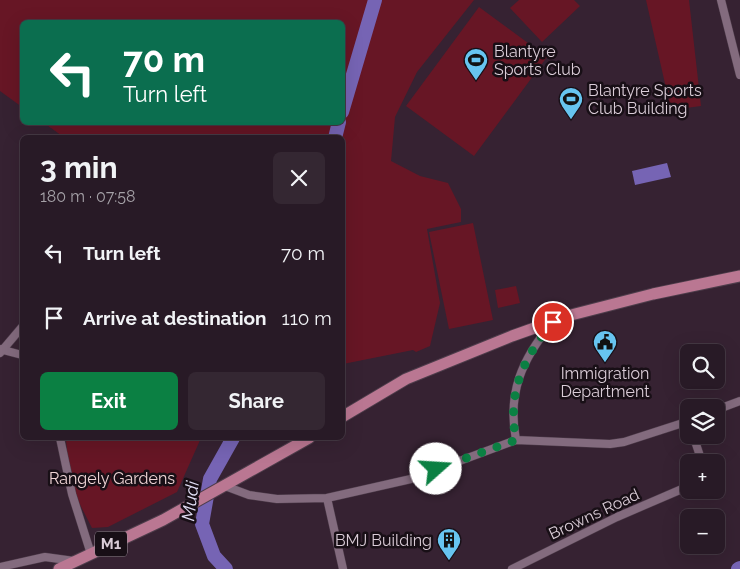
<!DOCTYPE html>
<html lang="en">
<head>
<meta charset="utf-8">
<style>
  :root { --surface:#281a26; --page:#342732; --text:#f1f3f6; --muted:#a5a1a7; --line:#443843; --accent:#0b8043 }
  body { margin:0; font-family:Raleway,sans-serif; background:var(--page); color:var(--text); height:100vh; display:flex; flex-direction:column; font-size:19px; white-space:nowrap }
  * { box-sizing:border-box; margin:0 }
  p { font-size:16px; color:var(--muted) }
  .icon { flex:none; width:28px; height:28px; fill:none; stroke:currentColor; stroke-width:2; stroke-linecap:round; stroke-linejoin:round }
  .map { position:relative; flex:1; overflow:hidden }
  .drawer { position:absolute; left:20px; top:135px; width:325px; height:305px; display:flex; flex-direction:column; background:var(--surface); border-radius:8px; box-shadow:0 5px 20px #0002,0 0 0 1px var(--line) }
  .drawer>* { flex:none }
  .banner { position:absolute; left:20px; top:20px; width:325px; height:105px; border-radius:8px; box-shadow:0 5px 20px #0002,0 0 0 1px var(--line); background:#0b6e4f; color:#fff; overflow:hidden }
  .buttons { position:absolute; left:680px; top:344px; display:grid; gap:10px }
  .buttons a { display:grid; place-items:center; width:45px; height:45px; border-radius:8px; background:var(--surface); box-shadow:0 5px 20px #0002,0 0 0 1px var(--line); font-size:25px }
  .pin { position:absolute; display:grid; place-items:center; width:42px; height:42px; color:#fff; margin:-21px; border:2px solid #fff; border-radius:50%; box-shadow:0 1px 5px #0007 }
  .me { position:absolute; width:55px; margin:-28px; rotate:71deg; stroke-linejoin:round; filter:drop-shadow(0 0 4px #0008) }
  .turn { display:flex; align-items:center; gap:18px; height:105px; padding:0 20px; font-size:22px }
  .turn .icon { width:65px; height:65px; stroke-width:2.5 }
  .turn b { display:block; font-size:35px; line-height:42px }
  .round { display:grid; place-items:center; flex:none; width:52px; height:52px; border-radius:8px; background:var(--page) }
  .head { display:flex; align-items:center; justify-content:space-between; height:85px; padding:0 20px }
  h1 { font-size:30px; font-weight:700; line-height:38px }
  .button { display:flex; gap:10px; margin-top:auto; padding:10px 20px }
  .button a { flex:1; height:58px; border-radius:8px; background:var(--accent); color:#fff; font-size:20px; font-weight:700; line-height:58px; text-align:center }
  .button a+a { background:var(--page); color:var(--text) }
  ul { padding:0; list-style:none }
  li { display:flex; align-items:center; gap:15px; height:65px; padding:0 20px }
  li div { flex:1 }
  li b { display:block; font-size:19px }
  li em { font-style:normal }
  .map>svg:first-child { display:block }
  .green { fill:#671625 }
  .water { fill:#7664b4 }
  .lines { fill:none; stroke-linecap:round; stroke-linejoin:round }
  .river { stroke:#7664b4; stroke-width:14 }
  .minor-casing { stroke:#4e3d4b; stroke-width:9 }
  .highway-casing { stroke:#4e3d4b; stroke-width:13 }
  .minor { stroke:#836b7e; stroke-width:8 }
  .highway { stroke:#ba7792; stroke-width:11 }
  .route { stroke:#0b8043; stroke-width:9; stroke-dasharray:0 16.2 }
  .labels { text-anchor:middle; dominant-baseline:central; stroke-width:5; stroke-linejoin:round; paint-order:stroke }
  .shield { fill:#180f16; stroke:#a0939d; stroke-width:1 }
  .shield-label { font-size:15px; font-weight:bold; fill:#daccd7 }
  .poi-label { font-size:16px; fill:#daccd7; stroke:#180f16; text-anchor:start }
  .park-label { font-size:16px; fill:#efd4d5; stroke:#180f16 }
  .street-label { font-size:16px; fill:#daccd7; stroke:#180f16 }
  .water-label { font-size:18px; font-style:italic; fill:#e2dff5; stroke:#180f16 }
</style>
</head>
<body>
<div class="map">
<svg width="740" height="569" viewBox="0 0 740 569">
  <rect width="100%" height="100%" fill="#362232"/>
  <path class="green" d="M 0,0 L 474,0 L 417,72 L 395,117 L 391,161 L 420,176 L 448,183 L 461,209 L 461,222 L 427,229 L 440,303 L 430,346 L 416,352 L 413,350 L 343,364 L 342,138 L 65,138 L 44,123 L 342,122 L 342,22 L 22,22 L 22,107 L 0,91 Z
    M 519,0 L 574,0 L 580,6 L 542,42 L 510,8 Z
    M 646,0 L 689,0 L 701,106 L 671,110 Z
    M 479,7 L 547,57 L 474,156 L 406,106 Z
    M 473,223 L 493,320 L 449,329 L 429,232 Z
    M 516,286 L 520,303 L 498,308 L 495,290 Z
    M 66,438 L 201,438 L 177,492 L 108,527 L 92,528 L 69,483 Z"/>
  <path class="water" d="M 667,163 L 671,177 L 635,185 L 632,171 Z"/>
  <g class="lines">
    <path class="river" d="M 342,112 L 375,0
      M 335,138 L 339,122
      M 226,569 L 214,556 L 202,524 L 210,479 L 233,438
      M 738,569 L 740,568"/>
    <g class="minor-casing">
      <path id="minor" d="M 721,0 L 740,75
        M 0,349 L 22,355
        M 0,353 L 22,327
        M 716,410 L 740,401
        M 693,435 L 702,462
        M 60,438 L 72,494 L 91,554
        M 516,440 C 507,393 522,359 552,323
        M 225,486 L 249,495 L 277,499 L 327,498 L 411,479 L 516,440 L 610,444 L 624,442 L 689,421
        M 327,498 L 343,569
        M 0,567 L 45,557 L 74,561
        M 512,569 L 617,517 L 689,486"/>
    </g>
    <g class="highway-casing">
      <path id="highway" d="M 342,417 L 406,379 L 512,336 L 571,315 L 653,294 L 740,276
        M 59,569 L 163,520 L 309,438"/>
    </g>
    <use href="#minor" class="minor"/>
    <use href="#highway" class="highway"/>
  </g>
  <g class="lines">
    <path class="route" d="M 436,469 L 516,440 C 507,392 523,359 553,322"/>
  </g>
  <defs>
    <g id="stadium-pin" transform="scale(1.25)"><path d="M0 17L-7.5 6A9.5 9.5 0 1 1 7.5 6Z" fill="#67c4f0" stroke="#180f16"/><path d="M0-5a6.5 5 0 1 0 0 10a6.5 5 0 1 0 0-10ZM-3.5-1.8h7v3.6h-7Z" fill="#111"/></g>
    <g id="civic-pin" transform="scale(1.25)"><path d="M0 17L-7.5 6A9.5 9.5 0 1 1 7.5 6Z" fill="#67c4f0" stroke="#180f16"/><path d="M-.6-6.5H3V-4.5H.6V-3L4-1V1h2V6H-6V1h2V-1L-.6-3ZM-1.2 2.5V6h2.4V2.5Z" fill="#111"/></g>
    <g id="building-pin" transform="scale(1.25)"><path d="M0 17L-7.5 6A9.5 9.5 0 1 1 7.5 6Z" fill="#67c4f0" stroke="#180f16"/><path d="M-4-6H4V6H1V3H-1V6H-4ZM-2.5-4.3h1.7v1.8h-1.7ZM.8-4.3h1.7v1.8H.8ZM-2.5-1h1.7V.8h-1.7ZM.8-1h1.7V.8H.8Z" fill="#111"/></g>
  </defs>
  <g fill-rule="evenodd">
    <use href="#stadium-pin" x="476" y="60"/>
    <use href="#stadium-pin" x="571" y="99"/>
    <use href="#civic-pin" x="605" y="342"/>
    <use href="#building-pin" x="449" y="540"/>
  </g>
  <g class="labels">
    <rect class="shield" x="95" y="531.5" width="32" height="25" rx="4"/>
    <g class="shield-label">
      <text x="111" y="544">M1</text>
    </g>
    <g class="poi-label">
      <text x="494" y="51">Blantyre<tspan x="494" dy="18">Sports Club</tspan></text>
      <text x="588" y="90">Blantyre Sports<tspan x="588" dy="18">Club Building</tspan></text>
      <text x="605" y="373" text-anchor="middle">Immigration<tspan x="605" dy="18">Department</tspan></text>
      <text x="432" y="540" text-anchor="end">BMJ Building</text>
    </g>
    <g class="park-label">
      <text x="112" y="478">Rangely Gardens</text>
    </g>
    <g class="street-label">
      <text transform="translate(594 514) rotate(-25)">Browns Road</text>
    </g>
    <g class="water-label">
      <text transform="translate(190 501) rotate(-83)">Mudi</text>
    </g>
  </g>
</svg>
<div class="buttons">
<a><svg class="icon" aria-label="search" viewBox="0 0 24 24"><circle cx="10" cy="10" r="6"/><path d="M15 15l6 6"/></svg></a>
<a><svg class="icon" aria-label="layers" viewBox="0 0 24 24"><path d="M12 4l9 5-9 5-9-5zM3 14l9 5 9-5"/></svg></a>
<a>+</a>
<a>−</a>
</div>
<div class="pin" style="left:553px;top:322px;background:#d93025"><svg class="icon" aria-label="arrive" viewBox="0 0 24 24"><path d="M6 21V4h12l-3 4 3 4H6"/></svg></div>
<svg class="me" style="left:436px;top:469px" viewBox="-20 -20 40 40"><circle r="19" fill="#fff"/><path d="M0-13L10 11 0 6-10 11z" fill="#0b8043"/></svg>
<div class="banner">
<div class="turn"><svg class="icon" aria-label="left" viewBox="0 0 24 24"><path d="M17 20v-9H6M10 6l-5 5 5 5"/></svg><div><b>70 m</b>Turn left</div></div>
</div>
<section class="drawer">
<div class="head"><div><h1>3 min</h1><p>180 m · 07:58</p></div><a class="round"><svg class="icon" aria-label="close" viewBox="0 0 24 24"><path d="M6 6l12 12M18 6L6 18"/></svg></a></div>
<ul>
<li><svg class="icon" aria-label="left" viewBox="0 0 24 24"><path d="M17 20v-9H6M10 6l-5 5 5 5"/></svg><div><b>Turn left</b></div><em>70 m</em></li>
<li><svg class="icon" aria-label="arrive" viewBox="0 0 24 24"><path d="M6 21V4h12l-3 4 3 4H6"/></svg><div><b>Arrive at destination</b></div><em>110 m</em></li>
</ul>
<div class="button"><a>Exit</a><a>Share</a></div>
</section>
</div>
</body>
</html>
